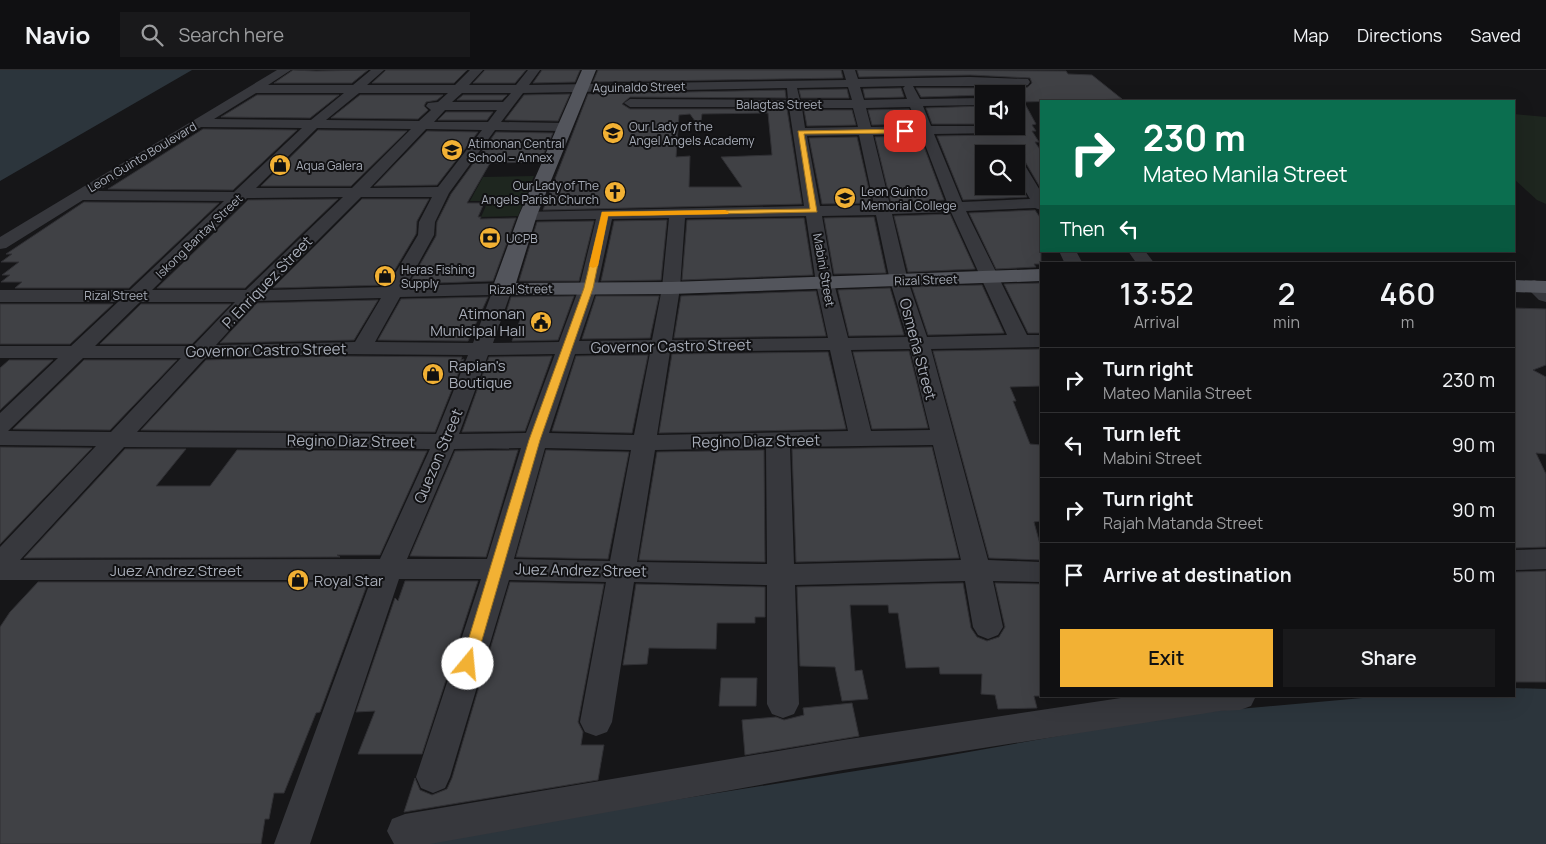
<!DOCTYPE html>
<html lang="en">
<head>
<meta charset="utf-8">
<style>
  :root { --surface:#101012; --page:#19191b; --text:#f1f3f6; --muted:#9c9d9f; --line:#303032; --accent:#f2b134 }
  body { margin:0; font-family:Manrope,sans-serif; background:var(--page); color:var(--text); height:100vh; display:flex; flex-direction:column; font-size:19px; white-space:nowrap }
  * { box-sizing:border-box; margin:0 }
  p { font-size:16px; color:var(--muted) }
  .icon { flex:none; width:28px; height:28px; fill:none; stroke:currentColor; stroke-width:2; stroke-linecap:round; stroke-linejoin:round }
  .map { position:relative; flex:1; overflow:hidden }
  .panel { position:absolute; left:1040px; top:192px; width:475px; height:435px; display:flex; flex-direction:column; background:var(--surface); border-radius:0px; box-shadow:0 5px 20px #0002,0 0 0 1px var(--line) }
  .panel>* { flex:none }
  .hud { position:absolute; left:1040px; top:30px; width:475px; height:152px; border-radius:0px; box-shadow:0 5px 20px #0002,0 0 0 1px var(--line); background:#0b6e4f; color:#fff; overflow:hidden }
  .controls { position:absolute; left:975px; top:15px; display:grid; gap:10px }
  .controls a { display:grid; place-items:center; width:50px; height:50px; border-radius:0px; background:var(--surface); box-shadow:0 5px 20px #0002,0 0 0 1px var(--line); font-size:25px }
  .pin { position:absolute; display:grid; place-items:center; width:42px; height:42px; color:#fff; margin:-21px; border-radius:10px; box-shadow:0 2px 8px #0006 }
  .me { position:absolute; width:55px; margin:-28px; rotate:17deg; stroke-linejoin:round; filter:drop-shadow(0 0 4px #0008) }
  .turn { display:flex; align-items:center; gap:18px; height:105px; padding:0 20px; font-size:22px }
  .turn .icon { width:65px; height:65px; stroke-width:2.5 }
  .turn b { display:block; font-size:35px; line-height:42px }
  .then { display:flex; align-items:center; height:48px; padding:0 20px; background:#0003; gap:10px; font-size:19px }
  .eta { display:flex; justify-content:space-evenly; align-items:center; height:85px; text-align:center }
  .eta b { font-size:30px; font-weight:600; line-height:35px }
  .primary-button { display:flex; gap:10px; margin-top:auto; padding:10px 20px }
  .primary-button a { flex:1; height:58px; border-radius:0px; background:var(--accent); color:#111; font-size:20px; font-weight:600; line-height:58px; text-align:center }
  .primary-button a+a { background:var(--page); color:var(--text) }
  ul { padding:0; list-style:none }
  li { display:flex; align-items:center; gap:15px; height:65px; padding:0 20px; border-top:1px solid var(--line) }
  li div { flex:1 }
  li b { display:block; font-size:19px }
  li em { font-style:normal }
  header { display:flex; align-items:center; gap:30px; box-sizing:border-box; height:70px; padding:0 25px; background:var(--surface); border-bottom:1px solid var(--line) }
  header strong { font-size:24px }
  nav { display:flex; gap:28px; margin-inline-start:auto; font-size:18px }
  .search { width:350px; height:45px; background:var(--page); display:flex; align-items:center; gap:12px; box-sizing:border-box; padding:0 18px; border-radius:0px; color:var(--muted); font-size:19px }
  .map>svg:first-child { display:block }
  .green { fill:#1e261f }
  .water { fill:#2c353c }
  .building { fill:#404145; stroke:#303034; fill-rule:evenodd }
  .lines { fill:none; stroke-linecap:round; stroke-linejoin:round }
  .minor { fill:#37383d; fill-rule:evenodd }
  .major { fill:#53555c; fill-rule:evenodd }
  .route { fill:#f2b134; stroke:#9d7322 }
  .slow { fill:#f59e0b }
  .labels { text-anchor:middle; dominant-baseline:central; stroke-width:4; stroke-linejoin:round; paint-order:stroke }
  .far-street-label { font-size:12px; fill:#a8adb8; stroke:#111113 }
  .far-poi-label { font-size:12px; fill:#a8adb8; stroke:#111113; text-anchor:start }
  .street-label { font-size:15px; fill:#a8adb8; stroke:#111113 }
  .poi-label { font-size:15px; fill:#a8adb8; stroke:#111113; text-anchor:start }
</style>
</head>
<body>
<header>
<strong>Navio</strong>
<div class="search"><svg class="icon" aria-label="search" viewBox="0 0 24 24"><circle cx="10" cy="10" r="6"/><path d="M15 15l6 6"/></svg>Search here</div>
<nav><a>Map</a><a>Directions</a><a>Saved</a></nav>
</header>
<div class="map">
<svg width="1546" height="774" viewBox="0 0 1546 774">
  <rect width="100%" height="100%" fill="#161618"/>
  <path class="green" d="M 1514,44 L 1546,47 L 1546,134 L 1537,130 L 1514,109 Z
    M 534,106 L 518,146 L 481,147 L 488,131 L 470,131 L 483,107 Z"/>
  <path class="water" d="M 0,0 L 192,0 L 0,111 Z
    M 1514,618 L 1546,619 L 1546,774 L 398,774 L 918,691 L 1183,644 L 1385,626 L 1514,626 Z"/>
  <path class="building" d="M 293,0 L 316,1 L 368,0 L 352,13 L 274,13 Z
    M 386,0 L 467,0 L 454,13 L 372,13 Z
    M 485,0 L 526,0 L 515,13 L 473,13 Z
    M 542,0 L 580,0 L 575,12 L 533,13 Z
    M 598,0 L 841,0 L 843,8 L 593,12 Z
    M 857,0 L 1066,1 L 1068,4 L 1092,5 L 1122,29 L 1024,32 L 1036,54 L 1032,55 L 1036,61 L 1032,61 L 1039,72 L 1035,72 L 1041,81 L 1041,119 L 1023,88 L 1016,86 L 1016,84 L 984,84 L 984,116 L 1016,116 L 1016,109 L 1027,127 L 963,130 L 937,66 L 997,65 L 1005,61 L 1004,56 L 1016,56 L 1016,24 L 921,27 L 916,18 L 1024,18 L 1028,17 L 1032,13 L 1030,8 L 970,5 L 859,7 Z
    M 901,18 L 904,27 L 865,28 L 863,19 Z
    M 847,19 L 849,28 L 801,28 L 799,20 Z
    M 785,20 L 786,28 L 630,27 L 622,34 L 630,39 L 787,39 L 802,134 L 543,140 L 588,24 ZM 768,43 L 772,85 L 721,87 L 742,117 L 689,117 L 690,86 L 676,87 L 679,45 L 690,44 L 700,58 L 702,44 Z
    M 570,24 L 558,51 L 505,50 L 524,25 Z
    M 257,25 L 339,25 L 310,48 L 221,47 Z
    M 360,25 L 443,25 L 437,30 L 426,32 L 424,36 L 428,40 L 418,49 L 331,48 Z
    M 463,25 L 507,25 L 502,30 L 457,30 Z
    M 984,36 L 984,54 L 932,54 L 926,38 Z
    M 909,39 L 915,54 L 872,55 L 868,40 Z
    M 804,40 L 852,40 L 856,55 L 807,56 Z
    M 446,42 L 493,42 L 487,50 L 438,50 Z
    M 203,59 L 297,60 L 233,120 L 108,119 Z
    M 318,60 L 407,61 L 351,116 L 261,116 Z
    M 427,61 L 478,62 L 437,115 L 374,116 Z
    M 496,62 L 553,63 L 540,92 L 490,93 L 467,133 L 484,133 L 478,147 L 481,147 L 480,149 L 516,148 L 493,211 L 409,214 L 436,166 L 437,152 L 451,124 Z
    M 920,66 L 944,130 L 891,133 L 875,67 Z
    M 857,67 L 872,133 L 822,134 L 809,68 Z
    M 338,129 L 245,218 L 157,218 L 248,130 Z
    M 362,129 L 429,129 L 417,151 L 416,164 L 386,215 L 273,218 Z
    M 84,132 L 219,133 L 129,218 L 15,218 L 22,212 L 1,212 L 10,205 L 2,205 L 19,192 L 1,192 L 12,184 L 6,184 Z
    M 1035,140 L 1041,149 L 1041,194 L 1034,194 L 1036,197 L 996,199 L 969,143 Z
    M 950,144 L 975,199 L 908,202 L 894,146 Z
    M 874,147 L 886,203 L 834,204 L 824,148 Z
    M 804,148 L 813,205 L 682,210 L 687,150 Z
    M 667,150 L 661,210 L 601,211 L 614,151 Z
    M 594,151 L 579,211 L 519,211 L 537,152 Z
    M 1041,213 L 1041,263 L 1028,263 L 1004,214 Z
    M 982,215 L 1004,263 L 928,265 L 912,217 Z
    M 890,218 L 904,265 L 849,266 L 838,220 Z
    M 816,221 L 826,266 L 674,268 L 681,226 Z
    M 574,226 L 558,270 L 512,271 L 522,245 L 505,246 L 511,227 Z
    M 596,226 L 659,226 L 650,268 L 582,269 Z
    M 488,227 L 468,271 L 378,270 L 401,229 Z
    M 378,230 L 354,270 L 220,273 L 257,233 Z
    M 0,234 L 113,234 L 70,274 L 0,274 Z
    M 141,234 L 231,234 L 192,274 L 100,274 Z
    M 1514,238 L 1546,239 L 1546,295 L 1533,300 L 1546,307 L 1546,384 L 1536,383 L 1546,404 L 1546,477 L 1514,478 Z
    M 1041,279 L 1041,316 L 1010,317 L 1016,331 L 1013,331 L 1030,374 L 1041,375 L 1041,451 L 1034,452 L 1041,478 L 1041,490 L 989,488 L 933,281 Z
    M 909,281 L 928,358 L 872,359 L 853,282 Z
    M 828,282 L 846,359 L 659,363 L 672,284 Z
    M 648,285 L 632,363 L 552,361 L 576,286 Z
    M 336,286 L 462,287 L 461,290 L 464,289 L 435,362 L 141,360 L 206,290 Z
    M 552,286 L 525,361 L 462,362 L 489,287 Z
    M 9,290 L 53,290 L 0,340 L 0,298 Z
    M 84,290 L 177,290 L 110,360 L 13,359 Z
    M 0,377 L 92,378 L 0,474 Z
    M 932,377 L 959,488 L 796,492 L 792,379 Z
    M 125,379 L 186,379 L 156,416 L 210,416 L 237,380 L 427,381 L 380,485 L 337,485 L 340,487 L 24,488 Z
    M 518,380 L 486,487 L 410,486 L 455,381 Z
    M 546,380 L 629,382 L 608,489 L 516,487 Z
    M 764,380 L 765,492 L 639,490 L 657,382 Z
    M 1546,501 L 1546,612 L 1514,612 L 1514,502 Z
    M 405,511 L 478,511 L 422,684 L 358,684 L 375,641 L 356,642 L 395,528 L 398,531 Z
    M 38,512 L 368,512 L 320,642 L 316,643 L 284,723 L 274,723 L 269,749 L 265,749 L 261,774 L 0,774 L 0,557 L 10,542 Z
    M 510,512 L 604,514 L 578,652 L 583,662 L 581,675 L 604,675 L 598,710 L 404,742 L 415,708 L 420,720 L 432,725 L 447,719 L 452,708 Z
    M 963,513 L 971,558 L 977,567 L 987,571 L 999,567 L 1005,557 L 995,513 L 1041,514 L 1041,626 L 1034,626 L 1037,638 L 998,639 L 995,625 L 981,624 L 982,604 L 940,604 L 939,597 L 906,598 L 898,543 L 889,543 L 888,535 L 850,535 L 855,601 L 862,600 L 868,629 L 842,631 L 835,597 L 800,596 L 797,517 Z
    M 636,514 L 765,517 L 765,547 L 755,547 L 755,553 L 717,553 L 716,579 L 649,578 L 647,594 L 623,595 Z
    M 721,608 L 757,608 L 756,636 L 719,636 Z
    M 852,633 L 859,666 L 745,685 L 742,650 L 776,647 L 784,650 L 804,645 L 803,638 Z"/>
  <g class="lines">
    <path class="minor" d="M 277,0 L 291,0 L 268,15 L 353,15 L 371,0 L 384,0 L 367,15 L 455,15 L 470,0 L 483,0 L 469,15 L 516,15 L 528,0 L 540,0 L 529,15 L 846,10 L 843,0 L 855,0 L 858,9 L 970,7 L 1028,9 L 1030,12 L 1028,15 L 1024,16 L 913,16 L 920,29 L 984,28 L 984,34 L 981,35 L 923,36 L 931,56 L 1002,56 L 1004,59 L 997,63 L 934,64 L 962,132 L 1030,129 L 1016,105 L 1016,88 L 1021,89 L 1041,122 L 1041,140 L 1035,138 L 966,141 L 1027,265 L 1041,265 L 1041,277 L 931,279 L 988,490 L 1041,492 L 1041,512 L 993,511 L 1003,557 L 998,565 L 988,569 L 978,565 L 973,557 L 965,511 L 795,515 L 799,634 L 794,644 L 783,648 L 772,644 L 767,634 L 767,515 L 634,512 L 612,652 L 607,662 L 596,666 L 585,662 L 580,652 L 606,512 L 509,510 L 450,707 L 445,718 L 433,723 L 421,718 L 416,707 L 481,509 L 399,509 L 310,774 L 274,774 L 371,510 L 0,510 L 0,477 L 96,376 L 0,375 L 0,343 L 58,288 L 0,288 L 0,276 L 71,276 L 118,232 L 0,232 L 0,220 L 130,220 L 224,131 L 83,130 L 6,178 L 0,179 L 0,167 ZM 905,16 L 903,18 L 907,29 L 864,30 L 860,17 ZM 848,17 L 852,30 L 800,30 L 797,18 ZM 787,18 L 788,30 L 630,29 L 624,33 L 630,37 L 789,37 L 804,136 L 522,142 L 520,145 L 522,148 L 528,150 L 596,149 L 579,218 L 559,272 L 493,273 L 512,219 L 510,215 L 503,213 L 406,216 L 434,165 L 435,152 L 449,123 L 495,60 L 564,61 L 571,57 L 564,53 L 501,52 L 523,23 ZM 256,23 L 344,23 L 311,50 L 214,49 ZM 359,23 L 448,23 L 438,32 L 428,33 L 426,36 L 431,40 L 419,51 L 326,50 ZM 462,23 L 511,23 L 503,32 L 452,32 ZM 910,37 L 918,56 L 871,57 L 866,38 ZM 802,38 L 853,38 L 858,57 L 805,58 ZM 445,40 L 497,40 L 488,52 L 434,52 ZM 201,57 L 302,58 L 234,122 L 98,121 ZM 317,58 L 411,59 L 352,118 L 256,118 ZM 426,59 L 482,60 L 438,117 L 370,118 ZM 921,64 L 947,132 L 890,135 L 873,65 ZM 859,65 L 874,135 L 820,136 L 807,66 ZM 343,127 L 246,220 L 152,220 L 247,128 ZM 361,127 L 432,127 L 419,152 L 418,165 L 387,217 L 268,220 ZM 951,142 L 1007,265 L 927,267 L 908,211 L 892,144 ZM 876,145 L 890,211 L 907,267 L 848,268 L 834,213 L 822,146 ZM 806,146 L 816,213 L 828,268 L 672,270 L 680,218 L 685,148 ZM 669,148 L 662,218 L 652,270 L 579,271 L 597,218 L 612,149 ZM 491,225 L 473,273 L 375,272 L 400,227 ZM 381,228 L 355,272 L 216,275 L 256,231 ZM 140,232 L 235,232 L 193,276 L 95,276 ZM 910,279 L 930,360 L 871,361 L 851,280 ZM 830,280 L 848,361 L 657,365 L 670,282 ZM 650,283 L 634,365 L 549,363 L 575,284 ZM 336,284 L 468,285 L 436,364 L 137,362 L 205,288 ZM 555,284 L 526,363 L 459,364 L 488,285 ZM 83,288 L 181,288 L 111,362 L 8,361 ZM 933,375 L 961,490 L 794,494 L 790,377 ZM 124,377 L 430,379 L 380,489 L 20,490 ZM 521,378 L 487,489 L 407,489 L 454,379 ZM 545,378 L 631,380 L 610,491 L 514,489 ZM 766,378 L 767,494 L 637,492 L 655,380 Z
      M 1059,181 L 1076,181 L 1083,194 L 1065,194 Z
      M 1128,181 L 1145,181 L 1155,194 L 1137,194 Z
      M 1534,210 L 1540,212 L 1546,217 L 1546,232 L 1539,230 L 1525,216 L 1528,212 Z
      M 1546,479 L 1546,499 L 1514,500 L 1514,480 Z
      M 1134,626 L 1256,626 L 1251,636 L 1240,640 L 1220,641 L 843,700 L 430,774 L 394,774 L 387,761 L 392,749 L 405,744 L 843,670 Z"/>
    <path class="major" d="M 582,0 L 596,0 L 537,145 L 516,213 L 671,212 L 1041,199 L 1041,211 L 671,224 L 503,225 L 495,224 L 492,219 L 519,145 Z
      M 1514,210 L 1546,211 L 1546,223 L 1514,222 Z"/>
  </g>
  <path class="route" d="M 905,59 L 909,61 L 908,63 L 804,64 L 817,142 L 608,146 L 593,218 L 540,370 L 475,594 L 473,598 L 468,600 L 463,598 L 461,594 L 529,370 L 584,218 L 602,142 L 810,139 L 798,61 Z"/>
  <path class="slow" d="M 725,140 L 729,142 L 728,144 L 608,146 L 598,196 L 593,198 L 589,196 L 602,142 Z"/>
  <defs>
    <g id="school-disc" transform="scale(1.125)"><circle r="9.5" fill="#f2b134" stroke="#111113"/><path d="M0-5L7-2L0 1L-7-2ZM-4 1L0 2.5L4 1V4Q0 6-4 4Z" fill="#111"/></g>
    <g id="shop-disc" transform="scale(1.125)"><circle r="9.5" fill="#f2b134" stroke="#111113"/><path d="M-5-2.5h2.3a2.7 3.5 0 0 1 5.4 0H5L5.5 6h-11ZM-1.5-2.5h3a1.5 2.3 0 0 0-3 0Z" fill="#111"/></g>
    <g id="church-disc" transform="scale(1.125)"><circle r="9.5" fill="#f2b134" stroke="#111113"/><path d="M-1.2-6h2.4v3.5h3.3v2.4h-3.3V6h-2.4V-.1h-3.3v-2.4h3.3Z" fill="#111"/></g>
    <g id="university-disc" transform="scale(1.125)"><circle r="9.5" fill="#f2b134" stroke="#111113"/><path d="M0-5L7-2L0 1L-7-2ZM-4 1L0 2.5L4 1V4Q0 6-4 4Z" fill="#111"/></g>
    <g id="bank-disc" transform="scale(1.125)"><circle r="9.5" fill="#f2b134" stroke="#111113"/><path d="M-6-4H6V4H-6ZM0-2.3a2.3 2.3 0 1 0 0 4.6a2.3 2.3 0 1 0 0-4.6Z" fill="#111"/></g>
    <g id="civic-disc" transform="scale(1.125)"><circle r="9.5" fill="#f2b134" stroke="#111113"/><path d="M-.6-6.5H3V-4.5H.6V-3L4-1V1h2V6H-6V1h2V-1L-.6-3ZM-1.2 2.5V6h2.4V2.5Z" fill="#111"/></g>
  </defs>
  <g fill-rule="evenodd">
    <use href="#school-disc" x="613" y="63"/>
    <use href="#school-disc" x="452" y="80"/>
    <use href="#shop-disc" x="280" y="95"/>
    <use href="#church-disc" x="615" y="122"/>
    <use href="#university-disc" x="845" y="128"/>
    <use href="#bank-disc" x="490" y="168"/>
    <use href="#shop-disc" x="385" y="206"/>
    <use href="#civic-disc" x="541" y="252"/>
    <use href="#shop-disc" x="433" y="304"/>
    <use href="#shop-disc" x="298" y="510"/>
  </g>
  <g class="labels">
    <g class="far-street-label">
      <text transform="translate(639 17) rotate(-1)">Aguinaldo Street</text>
      <text x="779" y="34">Balagtas Street</text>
      <text transform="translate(142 87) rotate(-31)">Leon Guinto Boulevard</text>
      <text transform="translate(199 166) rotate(-44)">Iskong Bantay Street</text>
      <text transform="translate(824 200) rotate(80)">Mabini Street</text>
      <text transform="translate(926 210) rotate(-2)">Rizal Street</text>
      <text transform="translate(521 219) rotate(-1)">Rizal Street</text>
      <text x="116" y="225">Rizal Street</text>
    </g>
    <g class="far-poi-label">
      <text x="629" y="56">Our Lady of the<tspan x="629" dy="14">Angel Angels Academy</tspan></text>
      <text x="468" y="73">Atimonan Central<tspan x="468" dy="14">School – Annex</tspan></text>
      <text x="296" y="95">Aqua Galera</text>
      <text x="599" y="115" text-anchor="end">Our Lady of The<tspan x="599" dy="14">Angels Parish Church</tspan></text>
      <text x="861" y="121">Leon Guinto<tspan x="861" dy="14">Memorial College</tspan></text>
      <text x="506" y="168">UCPB</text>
      <text x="401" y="199">Heras Fishing<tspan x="401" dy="14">Supply</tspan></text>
    </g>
    <g class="street-label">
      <text transform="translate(267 212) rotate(-46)">P. Enriquez Street</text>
      <text transform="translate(671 276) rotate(-1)">Governor Castro Street</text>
      <text transform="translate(918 279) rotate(75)">Osmeña Street</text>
      <text transform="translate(266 280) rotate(-1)">Governor Castro Street</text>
      <text transform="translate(351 371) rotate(1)">Regino Diaz Street</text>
      <text transform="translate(756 371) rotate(-1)">Regino Diaz Street</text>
      <text transform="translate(438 386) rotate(-67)">Quezon Street</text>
      <text x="176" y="500">Juez Andrez Street</text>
      <text transform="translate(581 500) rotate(1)">Juez Andrez Street</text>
    </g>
    <g class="poi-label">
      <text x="525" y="243" text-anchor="end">Atimonan<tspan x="525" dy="17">Municipal Hall</tspan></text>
      <text x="449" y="295">Rapian's<tspan x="449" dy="17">Boutique</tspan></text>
      <text x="314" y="510">Royal Star</text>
    </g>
  </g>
</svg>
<div class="controls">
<a><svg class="icon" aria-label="sound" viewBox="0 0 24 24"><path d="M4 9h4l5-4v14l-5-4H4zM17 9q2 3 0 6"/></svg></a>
<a><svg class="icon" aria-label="search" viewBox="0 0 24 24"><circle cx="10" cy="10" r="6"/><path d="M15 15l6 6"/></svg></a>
</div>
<div class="pin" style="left:905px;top:61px;background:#d93025"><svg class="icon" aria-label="arrive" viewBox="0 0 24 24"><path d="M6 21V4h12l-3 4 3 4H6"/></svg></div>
<svg class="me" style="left:468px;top:594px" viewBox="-20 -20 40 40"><circle r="19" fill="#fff"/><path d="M0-13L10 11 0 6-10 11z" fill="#f2b134"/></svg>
<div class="hud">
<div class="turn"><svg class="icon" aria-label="right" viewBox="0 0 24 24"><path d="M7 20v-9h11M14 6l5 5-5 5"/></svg><div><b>230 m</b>Mateo Manila Street</div></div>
<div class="then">Then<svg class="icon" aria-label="left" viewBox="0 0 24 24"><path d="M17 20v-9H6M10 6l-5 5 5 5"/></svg></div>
</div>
<section class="panel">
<div class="eta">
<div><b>13:52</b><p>Arrival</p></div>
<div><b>2</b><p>min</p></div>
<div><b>460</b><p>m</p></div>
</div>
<ul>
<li><svg class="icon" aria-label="right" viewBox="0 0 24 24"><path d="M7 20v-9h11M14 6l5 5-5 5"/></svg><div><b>Turn right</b><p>Mateo Manila Street</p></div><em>230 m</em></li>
<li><svg class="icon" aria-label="left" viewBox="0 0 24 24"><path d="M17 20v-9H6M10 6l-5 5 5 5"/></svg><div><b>Turn left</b><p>Mabini Street</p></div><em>90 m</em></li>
<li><svg class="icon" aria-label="right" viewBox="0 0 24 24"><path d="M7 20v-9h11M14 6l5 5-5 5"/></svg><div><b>Turn right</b><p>Rajah Matanda Street</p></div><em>90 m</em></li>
<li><svg class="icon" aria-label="arrive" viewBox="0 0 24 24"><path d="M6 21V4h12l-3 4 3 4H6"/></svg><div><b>Arrive at destination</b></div><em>50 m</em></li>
</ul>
<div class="primary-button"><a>Exit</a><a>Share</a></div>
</section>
</div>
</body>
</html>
